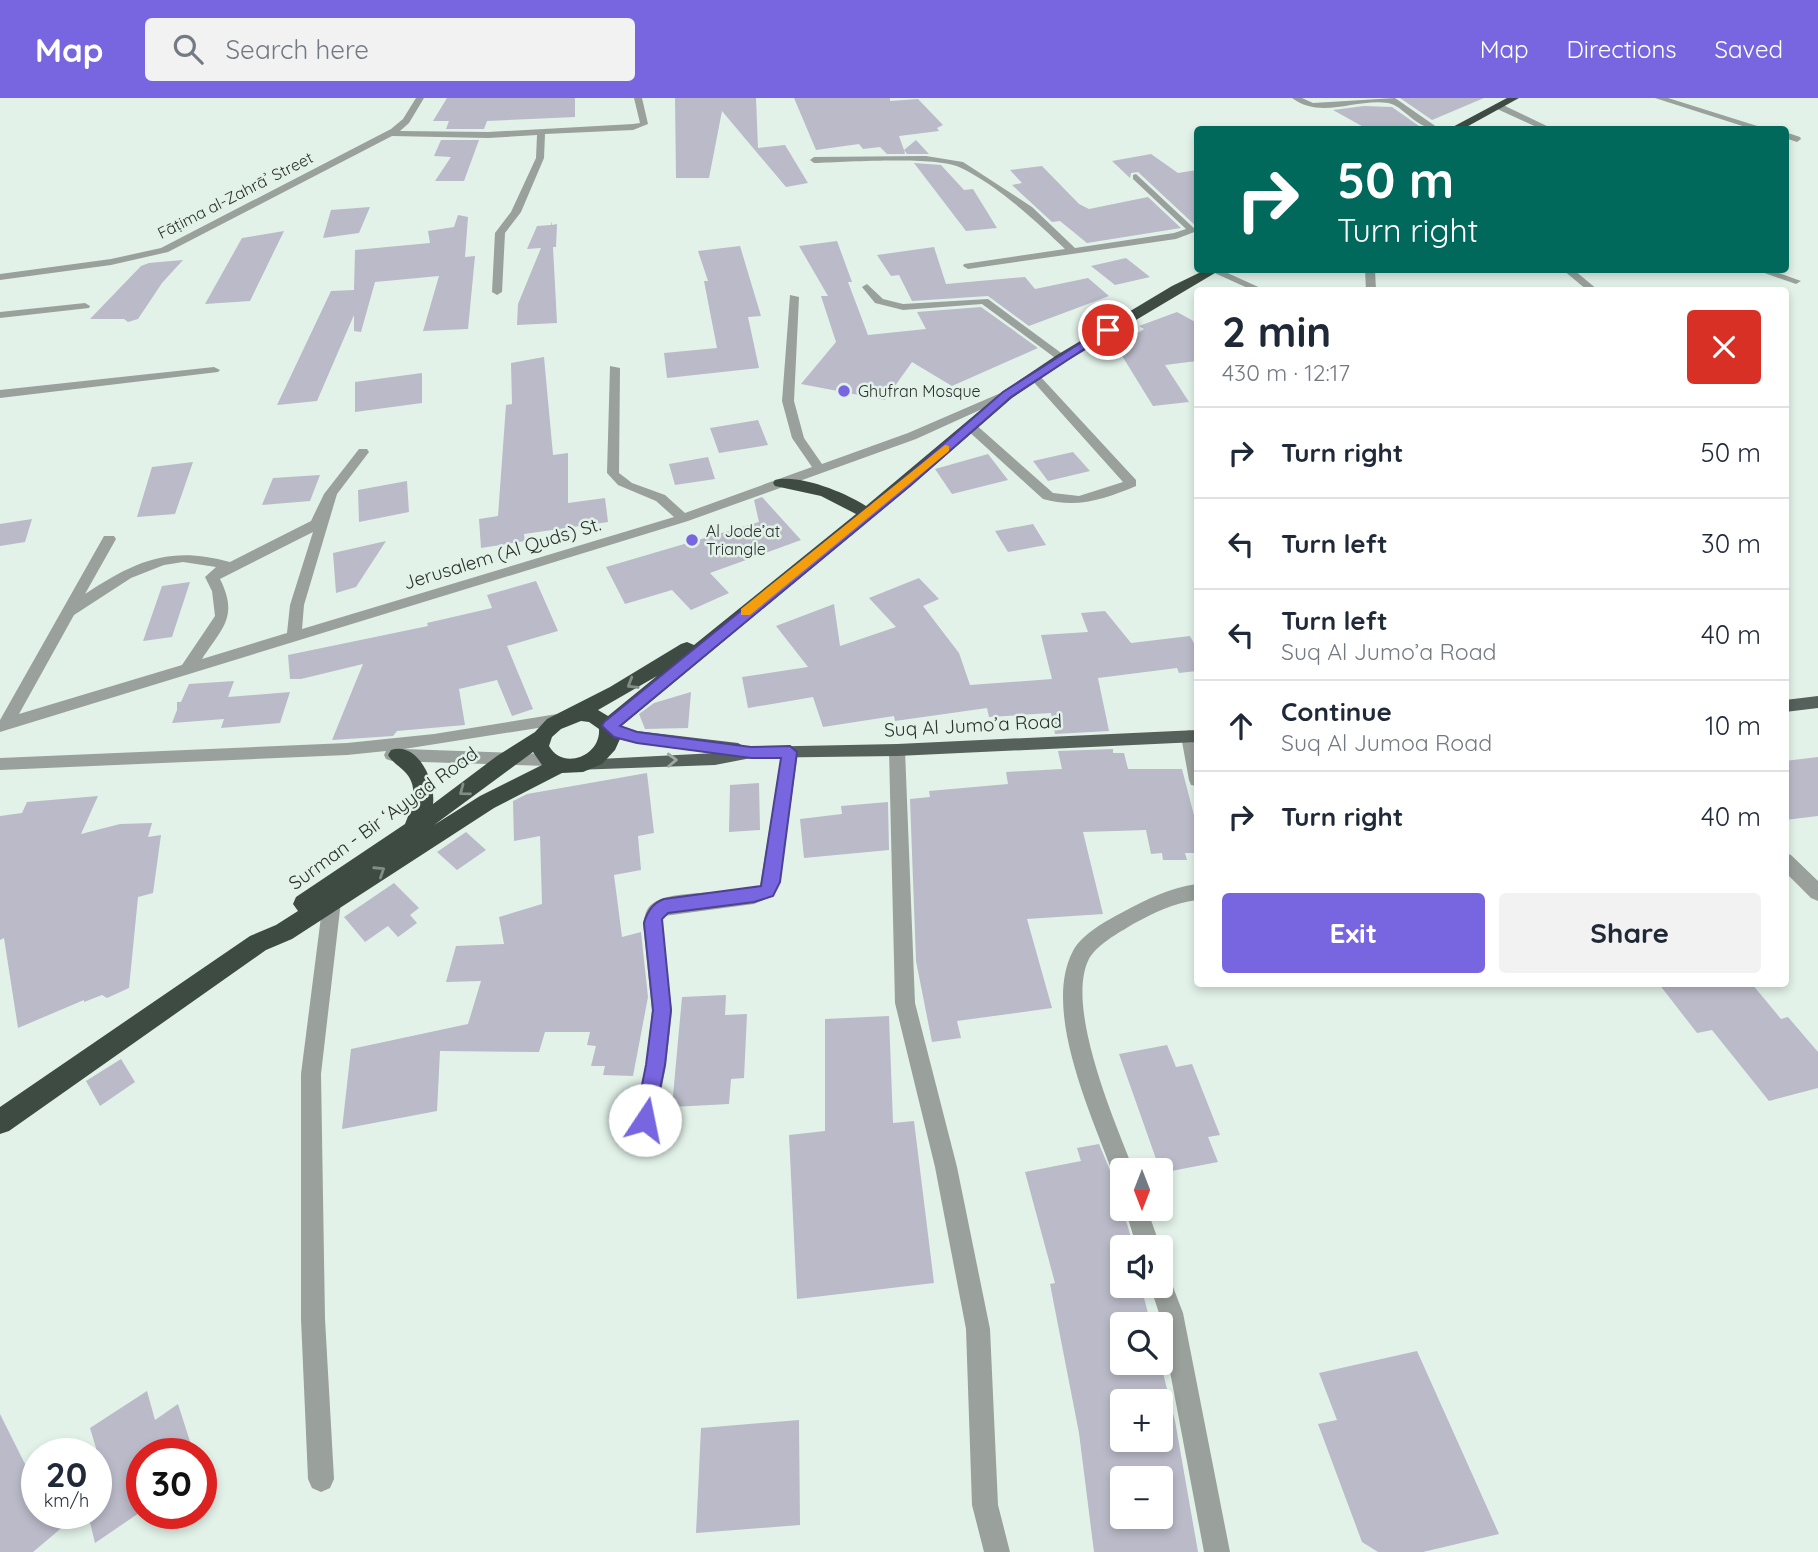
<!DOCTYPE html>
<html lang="en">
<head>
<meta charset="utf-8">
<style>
  :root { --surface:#fff; --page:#f2f2f3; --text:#1f2937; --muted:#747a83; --line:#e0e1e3; --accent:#7866e1 }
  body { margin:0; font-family:Quicksand,sans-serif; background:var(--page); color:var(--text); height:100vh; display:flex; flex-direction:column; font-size:26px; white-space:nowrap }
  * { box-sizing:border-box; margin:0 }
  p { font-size:23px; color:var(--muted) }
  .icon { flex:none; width:38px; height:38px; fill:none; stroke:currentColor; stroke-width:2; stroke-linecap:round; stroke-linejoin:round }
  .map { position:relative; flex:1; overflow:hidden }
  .side { position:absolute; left:1194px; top:189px; width:595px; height:700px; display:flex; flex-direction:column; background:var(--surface); border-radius:7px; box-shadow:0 4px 10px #0003 }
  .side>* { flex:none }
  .hud { position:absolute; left:1194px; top:28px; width:595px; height:147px; border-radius:7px; box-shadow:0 4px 10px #0003; background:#00695c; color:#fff; overflow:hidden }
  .needle { width:46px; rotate:180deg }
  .tools { position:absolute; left:1110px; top:1060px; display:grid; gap:14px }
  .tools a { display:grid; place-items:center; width:63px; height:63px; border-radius:7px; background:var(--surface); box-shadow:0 4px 10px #0003; font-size:35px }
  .speed { position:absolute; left:21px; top:1340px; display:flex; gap:14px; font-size:35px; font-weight:700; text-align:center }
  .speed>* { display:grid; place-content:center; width:91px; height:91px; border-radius:50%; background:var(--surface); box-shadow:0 4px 10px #0003; line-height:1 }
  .speed small { font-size:18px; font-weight:400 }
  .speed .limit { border:10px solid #d22; background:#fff; color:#111 }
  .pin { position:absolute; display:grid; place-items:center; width:60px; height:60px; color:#fff; margin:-30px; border:4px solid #fff; border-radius:50%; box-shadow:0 2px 7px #0007 }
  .me { position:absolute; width:77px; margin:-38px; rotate:11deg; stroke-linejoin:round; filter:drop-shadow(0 0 5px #0008) }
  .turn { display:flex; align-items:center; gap:24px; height:147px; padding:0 28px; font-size:32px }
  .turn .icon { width:91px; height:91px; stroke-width:2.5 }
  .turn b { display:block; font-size:49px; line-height:60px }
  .round { display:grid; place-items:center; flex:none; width:74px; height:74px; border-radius:7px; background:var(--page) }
  .summary { display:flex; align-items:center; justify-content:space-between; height:119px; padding:0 28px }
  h1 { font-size:42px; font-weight:700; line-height:52px }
  .action { display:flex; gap:14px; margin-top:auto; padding:14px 28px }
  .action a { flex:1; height:80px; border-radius:7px; background:var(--accent); color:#fff; font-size:28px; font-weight:700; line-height:80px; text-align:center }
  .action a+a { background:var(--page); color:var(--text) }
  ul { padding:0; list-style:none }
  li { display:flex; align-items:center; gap:21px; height:91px; padding:0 28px; border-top:2px solid var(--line) }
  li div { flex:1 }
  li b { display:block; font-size:26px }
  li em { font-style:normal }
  header { display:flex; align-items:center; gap:42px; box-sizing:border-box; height:98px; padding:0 35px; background:var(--accent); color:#fff }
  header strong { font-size:33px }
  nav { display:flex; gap:38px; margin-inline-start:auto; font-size:24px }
  .search { width:490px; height:63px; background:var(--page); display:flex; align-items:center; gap:18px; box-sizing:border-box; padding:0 24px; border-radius:7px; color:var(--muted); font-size:26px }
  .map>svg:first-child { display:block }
  .building { fill:#babac9; fill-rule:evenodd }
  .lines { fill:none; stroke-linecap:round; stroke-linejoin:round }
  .minor { fill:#9aa09c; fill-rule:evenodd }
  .major { fill:#55615a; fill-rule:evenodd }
  .highway { fill:#3e4b43; fill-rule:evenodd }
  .oneway { stroke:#808e85 }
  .oneway2 { stroke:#9caaa2 }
  .route { fill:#7866e1; stroke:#4e4292; stroke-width:2 }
  .slow { fill:#f59e0b }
  .poi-dot { fill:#7866e1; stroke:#e2f2e9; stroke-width:2.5 }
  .labels { text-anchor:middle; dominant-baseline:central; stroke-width:5; stroke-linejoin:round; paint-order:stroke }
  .far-street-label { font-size:16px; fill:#2a302d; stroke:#e2f2e9 }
  .far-poi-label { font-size:16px; fill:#2a302d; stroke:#e2f2e9; text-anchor:start }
  .street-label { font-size:19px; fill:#2a302d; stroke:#e2f2e9 }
</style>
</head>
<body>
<header>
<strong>Map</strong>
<div class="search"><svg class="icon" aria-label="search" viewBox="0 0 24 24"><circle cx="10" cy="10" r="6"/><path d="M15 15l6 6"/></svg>Search here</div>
<nav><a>Map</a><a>Directions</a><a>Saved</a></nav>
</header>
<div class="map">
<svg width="1818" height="1454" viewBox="0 0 1818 1454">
  <rect width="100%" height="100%" fill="#e2f2e9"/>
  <path class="building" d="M 447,0 L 575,0 L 575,19 L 487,23 L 484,31 L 446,31 L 449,23 L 433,23 Z
    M 675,0 L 756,0 L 758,50 L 785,47 L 808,85 L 786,89 L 722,13 L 709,80 L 676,80 Z
    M 794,0 L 890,0 L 890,3 L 918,1 L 943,27 L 937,30 L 939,33 L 899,38 L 904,52 L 916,42 L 929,56 L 907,56 L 904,52 L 905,56 L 887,56 L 880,49 L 863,51 L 859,46 L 816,52 Z
    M 1400,0 L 1484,0 L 1432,22 Z
    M 1364,8 L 1392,9 L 1419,28 L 1410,32 L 1369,32 L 1333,12 Z
    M 441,42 L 479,42 L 464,83 L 435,83 L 451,59 L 434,58 Z
    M 1151,56 L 1178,75 L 1197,72 L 1197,129 L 1138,74 L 1131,75 L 1130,80 L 1112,63 Z
    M 914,65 L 941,67 L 964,92 L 973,91 L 997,130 L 966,133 Z
    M 1042,68 L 1079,106 L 1089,111 L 1148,99 L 1181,130 L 1087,145 L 1060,123 L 1052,124 L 1012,87 L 1022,85 L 1010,72 Z
    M 370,109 L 359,135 L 323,140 L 331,112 Z
    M 458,117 L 468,119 L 465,159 L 475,158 L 468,231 L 423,233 L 439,178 L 375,184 L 361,234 L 354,233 L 354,217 L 317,303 L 277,307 L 331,193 L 354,192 L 355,152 L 430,145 L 428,133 L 454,129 Z
    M 552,123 L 552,127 L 557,126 L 556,149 L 553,149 L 557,225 L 517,227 L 518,206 L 541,150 L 527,151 L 537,128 L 551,127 Z
    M 284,133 L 250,203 L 205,206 L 242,140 Z
    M 837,143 L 852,184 L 848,184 L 868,237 L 926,231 L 917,214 L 981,209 L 1038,250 L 952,288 L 912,264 L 885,302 L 801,286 L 836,244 L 821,198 L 828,198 L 799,148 Z
    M 740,148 L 761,218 L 748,219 L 759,270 L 667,280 L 664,255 L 717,250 L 704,183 L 708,183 L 698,153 Z
    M 934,149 L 946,186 L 1025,179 L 1035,191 L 1088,180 L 1109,198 L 1029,228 L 988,198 L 912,203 L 899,177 L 891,178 L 877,157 Z
    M 1126,160 L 1150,179 L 1115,187 L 1091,168 Z
    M 183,162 L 162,185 L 138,221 L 128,224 L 124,221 L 90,221 L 141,168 L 149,165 Z
    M 1177,214 L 1197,225 L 1197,263 L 1165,267 L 1189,304 L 1153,308 L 1116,248 L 1144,231 L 1139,228 Z
    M 544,259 L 553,357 L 568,355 L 568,405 L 605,400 L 608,424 L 524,436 L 525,443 L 481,450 L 479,421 L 498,418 L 506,307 L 512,306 L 511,265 Z
    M 422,275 L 422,305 L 355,314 L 355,284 Z
    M 758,322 L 768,347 L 719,355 L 710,330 Z
    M 1073,354 L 1090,373 L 1048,383 L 1033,363 Z
    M 988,356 L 1008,382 L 952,396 L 935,371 Z
    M 708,359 L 715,381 L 675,387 L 669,366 Z
    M 193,364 L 175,416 L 137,419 L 152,369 Z
    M 320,377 L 310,403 L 262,407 L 273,380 Z
    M 407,383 L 409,414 L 359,424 L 358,392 Z
    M 762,399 L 801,442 L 710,475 L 729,495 L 691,512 L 672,492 L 625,506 L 606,469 L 759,424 L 754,402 Z
    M 32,421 L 25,444 L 0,448 L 0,426 Z
    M 1033,426 L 1046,447 L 1008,454 L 995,433 Z
    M 386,443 L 356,489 L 336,495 L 333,455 Z
    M 919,480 L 939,501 L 923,508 L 959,555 L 970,587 L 1052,581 L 1041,537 L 1088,534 L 1081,515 L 1105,513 L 1131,545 L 1190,538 L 1197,551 L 1197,573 L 1179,575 L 1177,570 L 1098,580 L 1109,633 L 1055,636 L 1051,615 L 989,619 L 987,610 L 895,623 L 894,618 L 823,629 L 813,599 L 748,610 L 742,579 L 808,569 L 776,528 L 834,506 L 840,548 L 896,529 L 869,500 Z
    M 536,483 L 558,533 L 507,548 L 533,611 L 512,618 L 497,582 L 459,591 L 465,627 L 397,633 L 393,638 L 332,642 L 363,566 L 301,581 L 290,581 L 288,557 L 428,528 L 427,525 L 492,510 L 487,497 Z
    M 190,484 L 172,539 L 143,543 L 162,488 Z
    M 234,583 L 228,599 L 290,594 L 280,625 L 221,630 L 224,621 L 172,625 L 177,612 L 177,604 L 181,604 L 189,586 Z
    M 691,594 L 688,630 L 645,631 L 639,616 L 654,605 Z
    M 1113,651 L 1113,655 L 1124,655 L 1128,671 L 1182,671 L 1197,729 L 1197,755 L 1185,755 L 1187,762 L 1163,762 L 1162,755 L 1151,756 L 1146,732 L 1083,734 L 1103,816 L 1027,821 L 1052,910 L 957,923 L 961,940 L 932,944 L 916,863 L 910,701 L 930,699 L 929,693 L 1008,686 L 1006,674 L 1062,671 L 1058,653 Z
    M 1818,659 L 1818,718 L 1785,722 L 1785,663 Z
    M 647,675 L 654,735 L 638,738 L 641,772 L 614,777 L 622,839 L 641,834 L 648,899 L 633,978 L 603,977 L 605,968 L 591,968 L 596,948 L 587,947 L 590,934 L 545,934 L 539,954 L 440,953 L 437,1013 L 342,1031 L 351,951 L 468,926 L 481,883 L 446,884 L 456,848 L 504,846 L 499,819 L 542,806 L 540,738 L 514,743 L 513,703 L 527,696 Z
    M 759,685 L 760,732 L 729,734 L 730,687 Z
    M 98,698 L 81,736 L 120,726 L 152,725 L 148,739 L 161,737 L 153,795 L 138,799 L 129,890 L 107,900 L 102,897 L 84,904 L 84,902 L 18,930 L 4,840 L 0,842 L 0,718 L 22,715 L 27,704 Z
    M 888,704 L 889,752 L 804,760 L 800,721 L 842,716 L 841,708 Z
    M 466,734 L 486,752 L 457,772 L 437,754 Z
    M 394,785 L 419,810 L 410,817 L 417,825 L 398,839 L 388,828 L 365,844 L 344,819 Z
    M 1659,886 L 1752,886 L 1781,921 L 1788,919 L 1818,954 L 1818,990 L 1769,1003 L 1712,932 L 1697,935 Z
    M 726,897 L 725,917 L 747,916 L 744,980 L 731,981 L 729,1006 L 672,1009 L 682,899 Z
    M 889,918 L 893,1025 L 914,1023 L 934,1185 L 797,1201 L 789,1037 L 825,1033 L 825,921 Z
    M 1167,947 L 1176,969 L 1192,966 L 1220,1037 L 1208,1039 L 1218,1064 L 1161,1075 L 1119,956 Z
    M 121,961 L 135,984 L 100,1008 L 86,983 Z
    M 1099,1046 L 1115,1084 L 1134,1150 L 1122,1150 L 1122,1188 L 1141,1188 L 1151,1227 L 1122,1227 L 1122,1265 L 1160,1263 L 1175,1323 L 1198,1454 L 1094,1454 L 1079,1335 L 1050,1186 L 1055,1185 L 1025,1074 L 1081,1063 L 1077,1050 ZM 1122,1304 L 1160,1304 L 1160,1342 L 1122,1342 ZM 1122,1381 L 1160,1381 L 1160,1419 L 1122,1419 Z
    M 1417,1253 L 1499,1436 L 1423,1454 L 1378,1454 L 1362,1444 L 1318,1326 L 1337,1322 L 1319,1275 Z
    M 147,1293 L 155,1322 L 178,1306 L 194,1356 L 142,1356 L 142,1413 L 95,1445 L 88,1416 L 96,1416 L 96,1350 L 90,1330 Z
    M 0,1316 L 37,1390 L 37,1416 L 78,1416 L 33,1454 L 0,1454 Z
    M 799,1322 L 800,1427 L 696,1435 L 701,1330 Z"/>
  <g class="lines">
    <path class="minor" d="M 416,0 L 424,0 L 409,25 L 400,33 L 488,34 L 633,26 L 640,25 L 634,0 L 642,0 L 648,26 L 633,32 L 545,36 L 544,60 L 521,114 L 505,135 L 502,194 L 497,197 L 492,194 L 495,135 L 511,114 L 536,60 L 537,37 L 488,40 L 392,38 L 168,154 L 111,167 L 0,182 L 0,176 L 111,161 L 161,150 L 391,31 L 403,21 Z
      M 1292,0 L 1302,0 L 1313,5 L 1395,0 L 1441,32 C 1416,32 1403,7 1388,5 C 1356,0 1321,22 1292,0 Z
      M 1655,0 L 1668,0 L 1770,32 L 1755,32 Z
      M 1495,6 L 1501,6 L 1555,32 L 1543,32 L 1495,10 Z
      M 1785,34 L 1800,39 L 1801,41 L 1797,44 L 1785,40 Z
      M 926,58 L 963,64 L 1032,109 L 1075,150 L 1174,135 L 1186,131 L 1133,81 L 1133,77 L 1136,76 L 1197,133 L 1176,141 L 968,171 L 963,168 L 964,166 L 1065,151 C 1036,123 996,86 959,69 C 934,58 846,64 814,65 L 810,62 L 814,59 Z
      M 1208,172 L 1221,172 L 1265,192 L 1252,192 Z
      M 1365,172 L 1375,172 L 1376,192 L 1366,192 Z
      M 1563,172 L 1574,172 L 1598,192 L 1587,192 Z
      M 1756,172 L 1770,172 L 1801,183 L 1796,186 Z
      M 867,186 L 883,201 L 903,206 L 988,201 L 1068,260 L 1058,262 L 982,206 L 903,212 L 875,205 L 862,189 Z
      M 790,197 L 799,199 L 794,303 L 804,340 L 822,366 L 908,335 L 1003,294 L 1013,297 L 916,341 L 688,423 L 0,634 L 0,622 L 104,438 L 114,438 L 116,441 L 85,496 C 135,463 170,447 230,464 L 311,423 L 324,396 L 359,351 L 367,351 L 369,354 L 337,396 L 304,507 L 302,531 L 674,419 L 656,403 L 618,387 L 607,375 L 610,268 L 620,270 L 619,375 L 632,385 L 665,397 L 685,415 L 812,369 L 792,340 L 782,303 ZM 313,434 L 290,507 L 287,535 L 202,561 C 222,530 239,519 220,481 ZM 183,464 L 216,469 L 205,479 L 212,493 L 215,518 L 182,567 L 19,616 L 74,517 L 131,480 L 164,467 Z
      M 85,205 L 90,208 L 89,210 L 0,220 L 0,214 Z
      M 214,269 L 220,272 L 218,274 L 0,300 L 0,292 Z
      M 1030,276 L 1038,276 L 1136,382 L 1136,388 C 1105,401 1077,411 1043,401 L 966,331 L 966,325 L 974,325 L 1053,395 L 1079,398 L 1123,384 L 1030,280 Z
      M 557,616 L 565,622 L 563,626 L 404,651 L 547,656 L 555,662 L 547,668 L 392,663 L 386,661 L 384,657 L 386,653 L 347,657 L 0,672 L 0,660 L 347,645 L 434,636 Z
      M 1189,632 L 1197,638 L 1197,688 L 1191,687 L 1189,682 L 1181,638 Z
      M 897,646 L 905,652 L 915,905 L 957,1069 L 990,1231 L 998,1407 L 1010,1454 L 984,1454 L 972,1407 L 966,1231 L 935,1069 L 895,905 L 889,652 Z
      M 790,648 L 798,654 L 780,784 L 773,798 L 754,806 L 664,818 L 661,825 L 672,913 L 666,967 L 656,1022 L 653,1029 L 645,1032 L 637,1029 L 634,1022 L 646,967 L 652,913 L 643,825 C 645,818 646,810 652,806 C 672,790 733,798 760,788 L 782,654 Z
      M 1785,755 L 1791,757 L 1818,783 L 1818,803 L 1811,800 L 1785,774 Z
      M 1197,786 L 1197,802 C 1173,805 1154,815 1133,826 C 1119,835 1095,847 1088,863 C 1066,912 1115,1024 1134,1073 L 1122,1073 L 1122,1083 L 1115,1081 L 1112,1073 C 1091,1016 1042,911 1073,853 C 1082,836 1106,823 1123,814 C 1147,801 1169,790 1197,786 Z
      M 332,795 L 339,798 L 341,803 L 321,976 L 325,1221 L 334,1381 L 330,1390 L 321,1394 L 312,1390 L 308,1381 L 301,1221 L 301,976 L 323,803 L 325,798 Z
      M 1125,1111 L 1147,1111 L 1161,1150 L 1160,1151 L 1137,1150 Z
      M 1160,1172 L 1168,1176 L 1183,1215 L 1230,1454 L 1204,1454 L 1159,1215 L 1150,1188 L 1160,1188 Z"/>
    <path class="major" d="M 1818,598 L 1818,610 L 1785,614 L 1785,602 Z
      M 611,625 L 637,633 L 738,645 L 745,649 L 897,646 L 1197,632 L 1197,644 L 897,658 L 751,660 L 715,667 L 574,672 L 572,668 L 580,662 L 716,655 L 637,645 L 605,635 L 603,631 Z"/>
    <path class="highway" d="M 1507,0 L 1519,0 L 1461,32 L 1447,32 Z
      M 1205,172 L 1220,172 L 1067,263 L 1012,300 L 912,387 L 619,630 L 620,641 L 615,652 L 602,666 L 583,674 L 562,675 L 494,710 L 292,841 L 266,852 L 9,1033 L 0,1036 L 0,1009 L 250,838 L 276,827 L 298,813 L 293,806 L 296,799 L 405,726 C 412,709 420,688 404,673 C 398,667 392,664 388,657 L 391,652 C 418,643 436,684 433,706 L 497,658 L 535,634 L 547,621 L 610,589 L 681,546 L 687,544 L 694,547 L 856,416 L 821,398 L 775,388 L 773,385 L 775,382 C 800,376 846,395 866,408 L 1002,294 L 1057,257 L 1172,188 ZM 657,578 L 608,618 L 598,612 ZM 581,623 L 589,624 L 599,631 C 601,658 563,673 549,648 L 552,639 L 561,631 ZM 533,654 L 542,667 L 480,698 L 434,727 Z"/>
  </g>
  <defs><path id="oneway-chevron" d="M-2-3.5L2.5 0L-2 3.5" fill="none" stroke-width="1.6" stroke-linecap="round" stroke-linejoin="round" transform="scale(1.75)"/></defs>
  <g class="oneway">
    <use href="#oneway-chevron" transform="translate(632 586) rotate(149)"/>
    <use href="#oneway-chevron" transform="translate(464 693) rotate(143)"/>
    <use href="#oneway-chevron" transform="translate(380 773) rotate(-33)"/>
  </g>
  <use class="oneway2" href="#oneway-chevron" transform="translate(672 662) rotate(-2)"/>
  <path class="route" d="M 1104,230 L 1113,232 L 1011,299 L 911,387 L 620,628 L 637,634 L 751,649 L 790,648 L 797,654 L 780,784 L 773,798 L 754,804 L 668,815 L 662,821 L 671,912 L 665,967 L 652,1029 L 645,1031 L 638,1029 L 635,1022 L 646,967 L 653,912 L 644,825 C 647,814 652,805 664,801 L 761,788 L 781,660 L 751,660 L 637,645 L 614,639 L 602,628 L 604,624 L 902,382 L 1003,294 Z"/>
  <path class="slow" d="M 945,347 L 949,348 L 949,353 L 750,517 L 741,517 L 741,511 Z"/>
  <g class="poi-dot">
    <circle cx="844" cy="293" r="7"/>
    <circle cx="692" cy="442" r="7"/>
  </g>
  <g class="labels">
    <g class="far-street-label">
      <text transform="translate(235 97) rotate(-27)">Fāṭima al-Zahrāʾ Street</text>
    </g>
    <g class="far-poi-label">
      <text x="858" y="293">Ghufran Mosque</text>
      <text x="706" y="433">Al Jode’at<tspan x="706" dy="18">Triangle</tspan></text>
    </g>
    <g class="street-label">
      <text transform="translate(502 455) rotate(-17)">Jerusalem (Al Quds) St.</text>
      <text transform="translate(973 627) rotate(-3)">Suq Al Jumo’a Road</text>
      <text transform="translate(383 720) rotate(-36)">Surman - Bir ‘Ayyad Road</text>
    </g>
  </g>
</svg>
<div class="tools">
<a><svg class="needle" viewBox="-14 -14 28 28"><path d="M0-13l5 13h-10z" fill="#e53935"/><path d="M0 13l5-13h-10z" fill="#747a83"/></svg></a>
<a><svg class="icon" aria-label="sound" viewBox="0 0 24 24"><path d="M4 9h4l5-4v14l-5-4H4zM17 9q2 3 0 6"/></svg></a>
<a><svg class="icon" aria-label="search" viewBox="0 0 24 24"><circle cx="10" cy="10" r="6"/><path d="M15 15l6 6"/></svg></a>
<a>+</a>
<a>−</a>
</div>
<div class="speed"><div>20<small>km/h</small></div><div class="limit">30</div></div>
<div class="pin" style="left:1108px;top:232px;background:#d93025"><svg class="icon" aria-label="arrive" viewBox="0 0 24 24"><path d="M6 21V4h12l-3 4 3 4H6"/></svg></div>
<svg class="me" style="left:645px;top:1022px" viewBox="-20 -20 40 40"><circle r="19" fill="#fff"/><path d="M0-13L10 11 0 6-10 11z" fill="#7866e1"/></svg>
<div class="hud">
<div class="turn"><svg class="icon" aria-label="right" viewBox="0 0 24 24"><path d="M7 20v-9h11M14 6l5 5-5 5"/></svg><div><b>50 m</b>Turn right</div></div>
</div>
<section class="side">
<div class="summary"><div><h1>2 min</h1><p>430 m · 12:17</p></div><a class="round" style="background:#d93025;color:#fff"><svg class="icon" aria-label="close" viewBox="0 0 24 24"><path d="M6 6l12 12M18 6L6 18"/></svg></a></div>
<ul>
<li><svg class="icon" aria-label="right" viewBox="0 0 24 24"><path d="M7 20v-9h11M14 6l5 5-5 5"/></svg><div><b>Turn right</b></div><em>50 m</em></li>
<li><svg class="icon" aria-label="left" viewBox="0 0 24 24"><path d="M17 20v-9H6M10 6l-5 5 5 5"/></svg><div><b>Turn left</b></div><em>30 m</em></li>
<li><svg class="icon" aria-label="left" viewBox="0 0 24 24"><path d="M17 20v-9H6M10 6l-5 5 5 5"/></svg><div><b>Turn left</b><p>Suq Al Jumo’a Road</p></div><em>40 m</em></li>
<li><svg class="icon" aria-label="ahead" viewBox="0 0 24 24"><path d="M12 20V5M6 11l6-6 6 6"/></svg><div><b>Continue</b><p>Suq Al Jumoa Road</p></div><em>10 m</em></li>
<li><svg class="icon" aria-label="right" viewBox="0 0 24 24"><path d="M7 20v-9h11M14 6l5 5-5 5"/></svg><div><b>Turn right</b></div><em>40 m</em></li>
</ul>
<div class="action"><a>Exit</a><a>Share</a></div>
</section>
</div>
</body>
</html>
